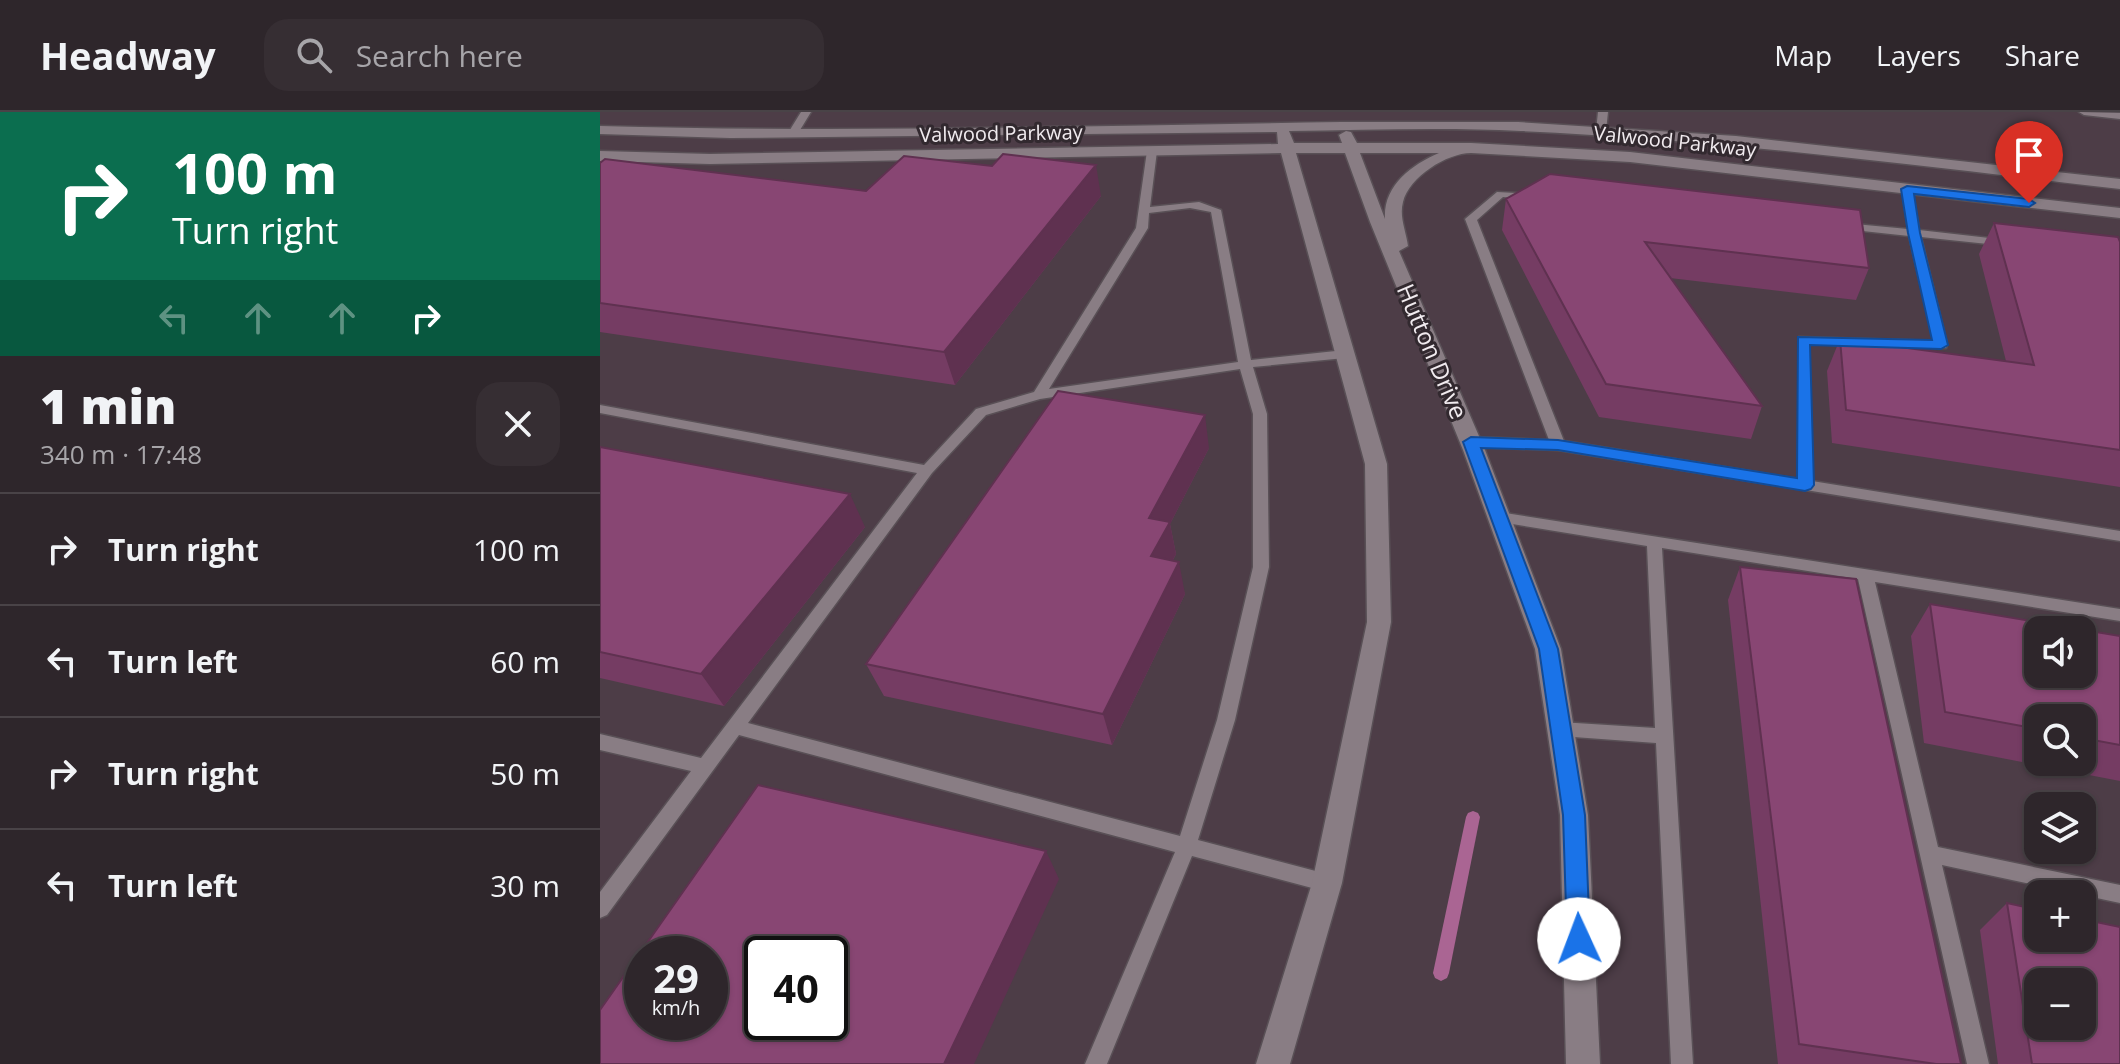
<!DOCTYPE html>
<html lang="en">
<head>
<meta charset="utf-8">
<style>
  :root { --surface:#2e262b; --page:#362e33; --text:#f1f3f6; --muted:#a7a5a9; --line:#494347 }
  body { margin:0; font-family:"Open Sans",sans-serif; background:var(--page); color:var(--text); height:100vh; display:flex; flex-direction:column; font-size:30px; white-space:nowrap }
  * { box-sizing:border-box; margin:0 }
  p { font-size:26px; color:var(--muted) }
  .icon { flex:none; width:44px; height:44px; fill:none; stroke:currentColor; stroke-width:2; stroke-linecap:round; stroke-linejoin:round }
  .map { position:relative; flex:1; overflow:hidden }
  .sheet { display:flex; flex-direction:column; background:var(--surface); width:600px }
  .sheet>* { flex:none }
  .hud { background:#0b6e4f; color:#fff; overflow:hidden }
  .buttons { position:absolute; left:1424px; top:504px; display:grid; gap:16px }
  .buttons a { display:grid; place-items:center; width:72px; height:72px; border-radius:16px; background:var(--surface); box-shadow:0 2px 6px #0004,0 0 0 2px var(--line); font-size:40px }
  .speed { position:absolute; left:24px; top:824px; display:flex; gap:16px; font-size:40px; font-weight:700; text-align:center }
  .speed>* { display:grid; place-content:center; width:104px; height:104px; border-radius:50%; background:var(--surface); box-shadow:0 2px 6px #0004,0 0 0 2px var(--line); line-height:1 }
  .speed small { font-size:20px; font-weight:400 }
  .speed .limit { border:4px solid #111; border-radius:12px; background:#fff; color:#111 }
  .pin { position:absolute; display:grid; place-items:center; width:68px; height:68px; color:#fff; margin:-82px -34px; border-radius:50% 50% 50% 0; rotate:-45deg; box-shadow:0 0 8px #0007 }
  .pin .icon { rotate:45deg }
  .me { position:absolute; width:88px; margin:-44px; rotate:358deg; stroke-linejoin:round; filter:drop-shadow(0 0 6px #0008) }
  .turn { display:flex; align-items:center; gap:28px; height:168px; padding:0 40px; font-size:36px }
  .turn .icon { width:104px; height:104px; stroke-width:2.5 }
  .turn b { display:block; font-size:56px; line-height:68px }
  .lanes { display:flex; align-items:center; height:76px; padding:0 40px; background:#0003; justify-content:center; gap:40px; direction:ltr }
  .lanes .off { opacity:.35 }
  .round { display:grid; place-items:center; flex:none; width:84px; height:84px; border-radius:24px; background:var(--page) }
  .headline { display:flex; align-items:center; justify-content:space-between; height:136px; padding:0 40px }
  h1 { font-size:48px; font-weight:800; line-height:60px }
  ul { padding:0; list-style:none }
  li { display:flex; align-items:center; gap:24px; height:112px; padding:0 40px; border-top:2px solid var(--line) }
  li div { flex:1 }
  li b { display:block; font-size:30px }
  li em { font-style:normal }
  header { display:flex; align-items:center; gap:48px; box-sizing:border-box; height:112px; padding:0 40px; background:var(--surface); border-bottom:2px solid var(--line) }
  header strong { font-size:38px }
  nav { display:flex; gap:44px; margin-inline-start:auto; font-size:28px }
  .search { width:560px; height:72px; background:var(--page); display:flex; align-items:center; gap:20px; box-sizing:border-box; padding:0 28px; border-radius:24px; color:var(--muted); font-size:30px }
  main { display:flex; flex:1; min-height:0 }
  .map>svg:first-child { display:block }
  .built { fill:#4d3d47; fill-rule:evenodd }
  .lines { fill:none; stroke-linecap:round; stroke-linejoin:round }
  .stream { fill:#aa6593; fill-rule:evenodd }
  .lane-casing { stroke:#595056; stroke-width:3 }
  .secondary-casing { stroke:#595056; stroke-width:3 }
  .lane { fill:#897d84; fill-rule:evenodd }
  .secondary { fill:#897d84; fill-rule:evenodd }
  .wall { fill:#753c63; fill-rule:evenodd }
  .shaded-wall { fill:#5f3150 }
  .building { fill:#884673; stroke:#5f3150; stroke-width:2; fill-rule:evenodd }
  .route { fill:#1a73e8; stroke:#114b97; stroke-width:2 }
  .labels { text-anchor:middle; dominant-baseline:central; stroke-width:6; stroke-linejoin:round; paint-order:stroke }
  .far-street-label { font-size:20px; fill:#f1ebef; stroke:#32292f }
  .street-label { font-size:24px; fill:#f1ebef; stroke:#32292f }
</style>
</head>
<body>
<header>
<strong>Headway</strong>
<div class="search"><svg class="icon" aria-label="search" viewBox="0 0 24 24"><circle cx="10" cy="10" r="6"/><path d="M15 15l6 6"/></svg>Search here</div>
<nav><a>Map</a><a>Layers</a><a>Share</a></nav>
</header>
<main>
<section class="sheet">
<div class="hud">
<div class="turn"><svg class="icon" aria-label="right" viewBox="0 0 24 24"><path d="M7 20v-9h11M14 6l5 5-5 5"/></svg><div><b>100 m</b>Turn right</div></div>
<div class="lanes"><svg class="icon off" aria-label="left" viewBox="0 0 24 24"><path d="M17 20v-9H6M10 6l-5 5 5 5"/></svg><svg class="icon off" aria-label="ahead" viewBox="0 0 24 24"><path d="M12 20V5M6 11l6-6 6 6"/></svg><svg class="icon off" aria-label="ahead" viewBox="0 0 24 24"><path d="M12 20V5M6 11l6-6 6 6"/></svg><svg class="icon" aria-label="right" viewBox="0 0 24 24"><path d="M7 20v-9h11M14 6l5 5-5 5"/></svg></div>
</div>
<div class="headline"><div><h1>1 min</h1><p>340 m · 17:48</p></div><a class="round"><svg class="icon" aria-label="close" viewBox="0 0 24 24"><path d="M6 6l12 12M18 6L6 18"/></svg></a></div>
<ul>
<li><svg class="icon" aria-label="right" viewBox="0 0 24 24"><path d="M7 20v-9h11M14 6l5 5-5 5"/></svg><div><b>Turn right</b></div><em>100 m</em></li>
<li><svg class="icon" aria-label="left" viewBox="0 0 24 24"><path d="M17 20v-9H6M10 6l-5 5 5 5"/></svg><div><b>Turn left</b></div><em>60 m</em></li>
<li><svg class="icon" aria-label="right" viewBox="0 0 24 24"><path d="M7 20v-9h11M14 6l5 5-5 5"/></svg><div><b>Turn right</b></div><em>50 m</em></li>
<li><svg class="icon" aria-label="left" viewBox="0 0 24 24"><path d="M17 20v-9H6M10 6l-5 5 5 5"/></svg><div><b>Turn left</b></div><em>30 m</em></li>
</ul>
</section>
<div class="map">
<svg width="1520" height="952" viewBox="0 0 1520 952">
  <rect width="100%" height="100%" fill="#3d3239"/>
  <path class="built" d="M 0,0 L 1520,0 L 1520,952 L 0,952 ZM 1438,518 L 1482,518 L 1482,562 L 1438,562 ZM 1438,606 L 1482,606 L 1482,650 L 1438,650 ZM 1438,694 L 1482,694 L 1482,738 L 1438,738 ZM 1438,782 L 1482,782 L 1482,826 L 1438,826 ZM 42,842 L 110,842 L 110,910 L 42,910 ZM 162,842 L 230,842 L 230,910 L 162,910 ZM 1438,870 L 1482,870 L 1482,914 L 1438,914 Z"/>
  <g class="lines">
    <path class="stream" d="M 873,699 L 878,701 L 880,705 L 849,861 L 847,866 L 841,869 L 835,866 L 833,861 L 866,705 L 868,701 Z"/>
    <g class="lane-casing">
      <path id="lane" d="M 201,0 L 211,0 L 197,23 L 189,23 L 188,21 Z
        M 998,0 L 1008,0 L 1006,19 L 1001,22 L 996,19 Z
        M 1479,0 L 1520,1 L 1520,7 L 1484,3 Z
        M 552,36 L 557,39 L 550,95 L 599,90 L 621,98 L 651,248 L 745,238 L 751,242 L 745,246 L 653,255 L 667,302 L 669,455 L 635,608 L 598,728 L 727,762 L 734,764 L 737,771 L 734,778 L 727,780 L 592,744 L 507,952 L 485,952 L 575,740 L 139,623 L 7,803 L 0,806 L 0,780 L 91,659 L 0,638 L 0,622 L 101,646 L 317,361 L 0,301 L 0,293 L 324,353 L 376,297 L 434,280 L 536,116 L 547,39 ZM 590,96 L 611,100 L 638,250 L 449,277 L 548,116 L 549,101 ZM 640,257 L 653,302 L 653,455 L 617,608 L 580,724 L 148,611 L 332,361 L 386,303 L 440,287 Z
        M 1307,74 L 1312,77 L 1319,118 L 1407,128 L 1413,131 L 1407,134 L 1321,125 L 1347,233 L 1346,236 L 1209,232 L 1212,369 L 1520,419 L 1520,429 L 958,338 L 871,335 L 864,330 L 871,325 L 949,328 L 865,107 L 897,80 L 934,82 L 939,85 L 934,88 L 903,85 L 877,108 L 964,329 L 1198,367 L 1199,225 L 1334,229 L 1309,124 L 1244,117 L 1238,114 L 1244,111 L 1308,117 L 1302,77 Z
        M 899,400 L 1520,497 L 1520,509 L 1275,470 L 1338,735 L 1520,773 L 1520,791 L 1342,753 L 1389,952 L 1367,952 L 1258,467 L 1062,436 L 1093,952 L 1071,952 L 1056,631 L 960,624 L 954,622 L 951,617 L 954,612 L 960,610 L 1055,616 L 1047,434 L 894,409 L 891,405 L 894,401 Z"/>
    </g>
    <g class="secondary-casing">
      <path id="secondary" d="M 742,10 L 918,10 L 1136,24 L 1520,67 L 1520,77 C 1321,54 1121,28 921,19 C 844,15 766,18 689,19 L 694,31 L 742,31 L 739,23 L 746,19 L 751,20 L 757,31 L 871,31 L 1030,40 L 1520,96 L 1520,106 L 1030,50 L 871,41 C 847,41 809,65 803,90 C 799,105 806,119 808,134 L 799,139 L 885,338 L 961,537 L 988,703 L 1000,952 L 966,952 L 960,703 L 935,537 L 863,338 L 770,110 L 745,41 L 696,41 L 787,352 L 791,510 L 742,771 L 690,952 L 656,952 L 712,771 L 767,510 L 765,352 L 681,41 L 110,52 L 0,49 L 0,39 L 110,42 L 678,32 L 677,20 L 130,26 L 0,22 L 0,14 C 247,21 495,14 742,10 ZM 760,41 L 839,41 C 811,53 783,74 785,107 Z"/>
    </g>
    <use href="#lane" class="lane"/>
    <use href="#secondary" class="secondary"/>
  </g>
  <path class="wall" d="M 0,51 L 266,79 L 501,84 L 355,273 L 0,220 Z
    M 906,87 L 1269,156 L 1256,188 L 1070,166 L 1162,294 L 1151,327 L 999,305 L 902,118 Z
    M 1394,111 L 1520,130 L 1520,375 L 1232,331 L 1227,259 L 1240,227 L 1406,249 L 1379,142 Z
    M 0,335 L 265,415 L 124,594 L 0,566 Z
    M 609,336 L 570,412 L 576,442 L 573,448 L 585,482 L 512,633 L 284,584 L 266,552 Z
    M 1140,455 L 1361,952 L 1178,952 L 1128,488 Z
    M 1330,492 L 1520,524 L 1520,669 L 1324,631 L 1311,524 ZM 1438,606 L 1482,606 L 1482,650 L 1438,650 Z
    M 1407,791 L 1520,952 L 1398,952 L 1380,818 Z"/>
  <path class="shaded-wall" d="M 496,53 L 501,84 L 355,273 L 344,240 Z
    M 605,303 L 609,336 L 570,412 L 576,442 L 558,477 L 551,444 L 549,406 Z
    M 250,382 L 265,415 L 124,594 L 101,562 Z
    M 579,450 L 585,482 L 512,633 L 503,602 Z
    M 446,739 L 459,767 L 374,952 L 344,952 Z"/>
  <path class="building" d="M 403,42 L 496,53 L 344,240 L 0,191 L 0,51 L 5,47 L 266,79 L 304,44 L 392,54 Z
    M 950,62 L 1260,98 L 1269,156 L 1045,130 L 1162,294 L 1006,272 L 906,87 Z
    M 1394,111 L 1518,125 L 1520,130 L 1520,338 L 1246,298 L 1240,227 L 1434,253 Z
    M 458,279 L 605,303 L 549,406 L 570,410 L 551,444 L 579,450 L 503,602 L 266,552 Z
    M 0,335 L 250,382 L 101,562 L 0,540 Z
    M 1140,455 L 1256,467 L 1361,952 L 1336,952 L 1199,932 Z
    M 1330,492 L 1520,524 L 1520,633 L 1482,626 L 1482,606 L 1438,606 L 1438,617 L 1345,600 ZM 1438,518 L 1482,518 L 1482,562 L 1438,562 Z
    M 158,673 L 446,739 L 344,952 L 0,952 L 0,898 ZM 42,842 L 110,842 L 110,910 L 42,910 ZM 162,842 L 230,842 L 230,910 L 162,910 Z
    M 1407,791 L 1438,798 L 1438,826 L 1482,826 L 1482,807 L 1520,815 L 1520,952 L 1432,952 ZM 1438,870 L 1482,870 L 1482,914 L 1438,914 Z"/>
  <path class="route" d="M 1307,74 L 1429,87 L 1435,91 L 1429,95 L 1314,82 L 1320,121 L 1348,233 L 1341,237 L 1210,233 L 1214,373 L 1211,377 L 1205,379 L 958,338 L 881,336 L 958,537 L 985,703 L 990,827 L 987,835 L 979,839 L 970,835 L 967,827 L 963,703 L 939,537 L 863,330 L 871,325 L 958,328 L 1197,366 L 1198,225 L 1332,228 L 1308,121 L 1301,77 Z"/>
  <g class="labels">
    <g class="far-street-label">
      <text transform="translate(401 21) rotate(-1)">Valwood Parkway</text>
      <text transform="translate(1075 29) rotate(6)">Valwood Parkway</text>
    </g>
    <g class="street-label">
      <text transform="translate(833 239) rotate(67)">Hutton Drive</text>
    </g>
  </g>
</svg>
<div class="buttons">
<a><svg class="icon" aria-label="sound" viewBox="0 0 24 24"><path d="M4 9h4l5-4v14l-5-4H4zM17 9q2 3 0 6"/></svg></a>
<a><svg class="icon" aria-label="search" viewBox="0 0 24 24"><circle cx="10" cy="10" r="6"/><path d="M15 15l6 6"/></svg></a>
<a><svg class="icon" aria-label="layers" viewBox="0 0 24 24"><path d="M12 4l9 5-9 5-9-5zM3 14l9 5 9-5"/></svg></a>
<a>+</a>
<a>−</a>
</div>
<div class="speed"><div>29<small>km/h</small></div><div class="limit">40</div></div>
<div class="pin" style="left:1429px;top:91px;background:#d93025"><svg class="icon" aria-label="arrive" viewBox="0 0 24 24"><path d="M6 21V4h12l-3 4 3 4H6"/></svg></div>
<svg class="me" style="left:979px;top:827px" viewBox="-20 -20 40 40"><circle r="19" fill="#fff"/><path d="M0-13L10 11 0 6-10 11z" fill="#1a73e8"/></svg>
</div>
</main>
</body>
</html>
